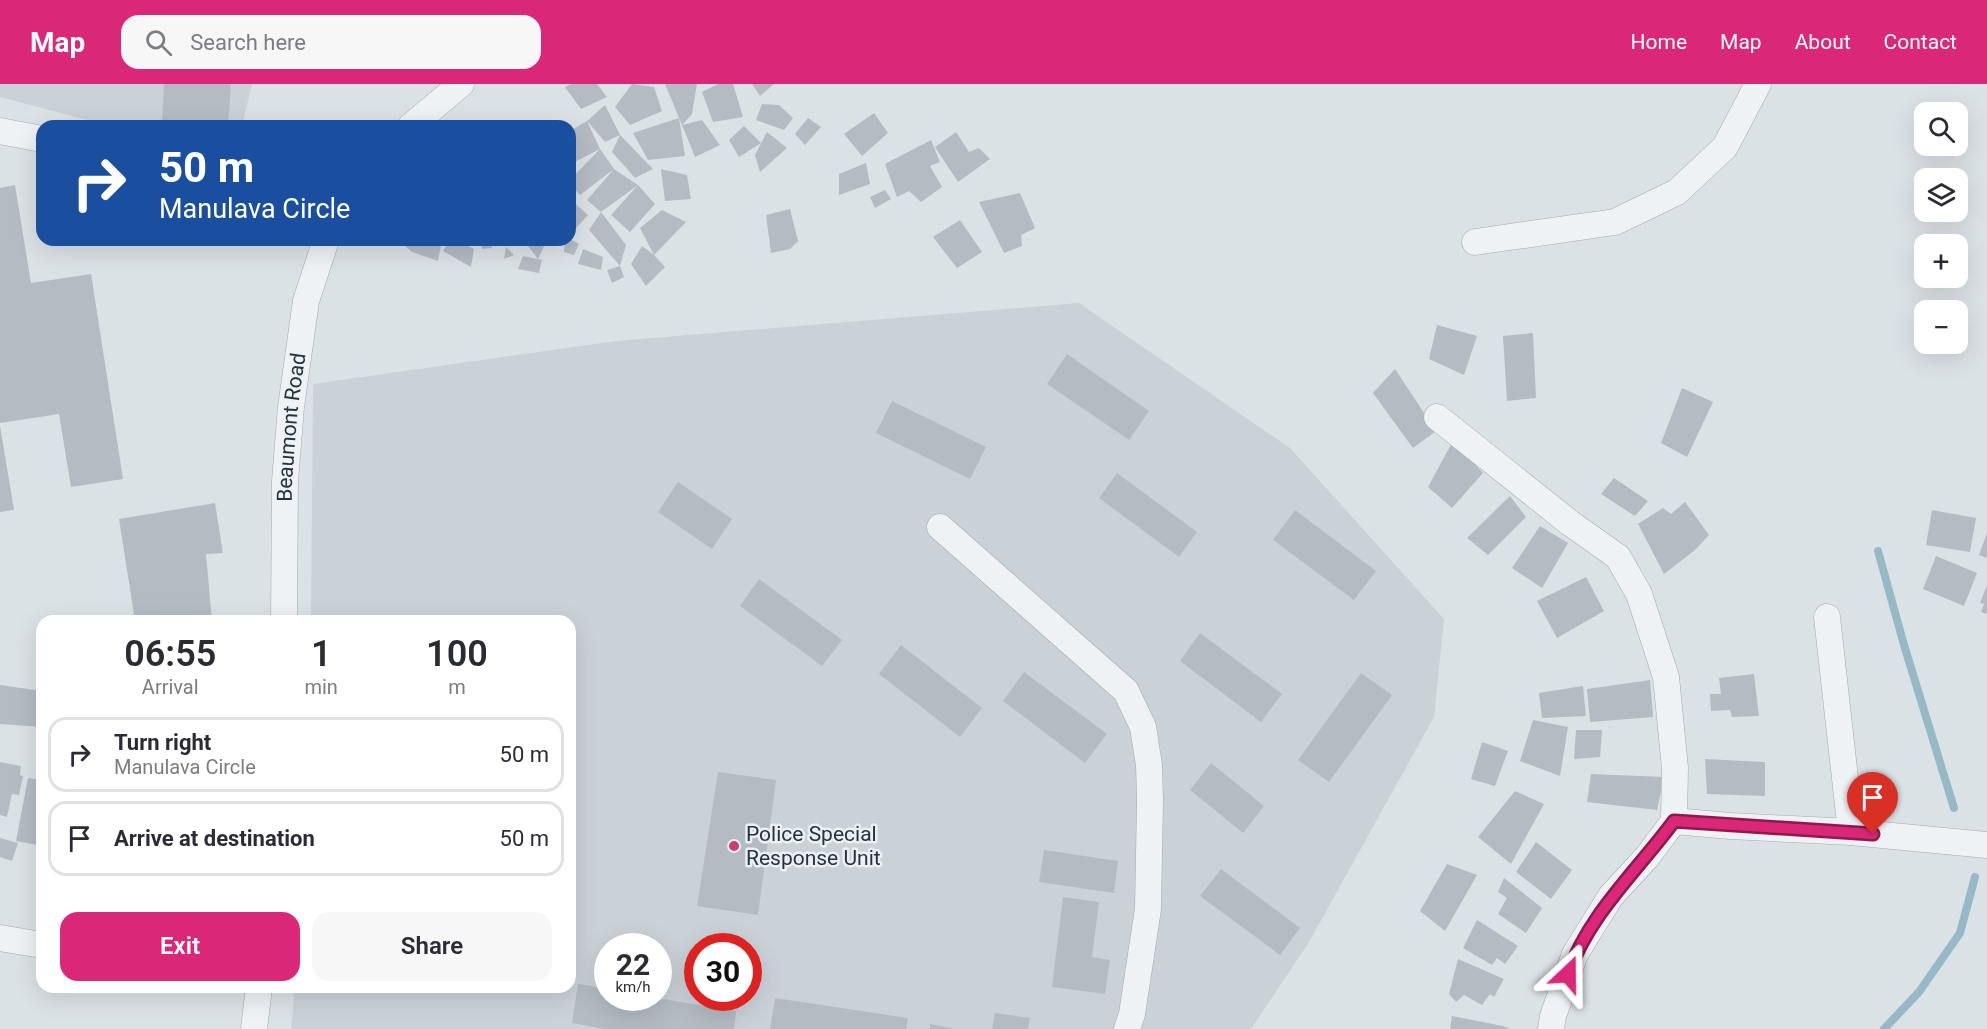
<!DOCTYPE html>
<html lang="en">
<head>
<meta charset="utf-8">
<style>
  :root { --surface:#fff; --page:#f7f7f7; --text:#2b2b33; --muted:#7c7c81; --line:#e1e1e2; --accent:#db2777 }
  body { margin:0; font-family:Roboto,sans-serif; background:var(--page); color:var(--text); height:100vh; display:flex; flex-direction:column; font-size:22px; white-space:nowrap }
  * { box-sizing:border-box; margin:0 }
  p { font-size:20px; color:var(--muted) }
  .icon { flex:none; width:33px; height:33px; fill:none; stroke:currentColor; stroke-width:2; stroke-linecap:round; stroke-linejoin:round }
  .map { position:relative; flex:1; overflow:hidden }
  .sheet { position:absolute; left:36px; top:531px; width:540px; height:378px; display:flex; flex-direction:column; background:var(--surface); border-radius:18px; box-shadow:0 6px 24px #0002 }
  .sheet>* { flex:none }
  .banner { position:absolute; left:36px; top:36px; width:540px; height:126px; border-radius:18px; box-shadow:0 6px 24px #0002; background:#1a4fa0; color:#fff; overflow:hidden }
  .tools { position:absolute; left:1914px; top:18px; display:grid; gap:12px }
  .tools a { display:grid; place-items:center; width:54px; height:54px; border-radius:12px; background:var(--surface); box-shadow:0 6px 24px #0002; font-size:30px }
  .speed { position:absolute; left:594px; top:849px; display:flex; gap:12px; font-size:30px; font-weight:700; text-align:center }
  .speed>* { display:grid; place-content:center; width:78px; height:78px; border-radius:50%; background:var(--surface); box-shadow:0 6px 24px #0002; line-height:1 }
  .speed small { font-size:15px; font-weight:400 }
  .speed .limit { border:9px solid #d22; background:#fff; color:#111 }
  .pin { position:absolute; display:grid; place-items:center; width:51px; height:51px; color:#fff; margin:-62px -26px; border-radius:50% 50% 50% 0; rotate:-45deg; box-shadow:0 0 6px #0007 }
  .pin .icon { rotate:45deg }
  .me { position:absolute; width:66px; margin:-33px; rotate:23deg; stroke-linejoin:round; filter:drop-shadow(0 0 4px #0008) }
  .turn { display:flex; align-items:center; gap:21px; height:126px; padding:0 24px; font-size:27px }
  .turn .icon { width:78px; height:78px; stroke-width:2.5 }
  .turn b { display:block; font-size:42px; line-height:51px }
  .eta { display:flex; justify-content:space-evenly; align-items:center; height:102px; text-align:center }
  .eta b { font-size:36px; font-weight:600; line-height:42px }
  .action { display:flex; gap:12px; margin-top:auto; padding:12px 24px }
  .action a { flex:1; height:69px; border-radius:18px; background:var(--accent); color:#fff; font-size:24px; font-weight:600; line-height:69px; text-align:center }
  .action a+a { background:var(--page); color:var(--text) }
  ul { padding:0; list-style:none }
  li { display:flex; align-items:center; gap:18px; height:75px; margin:0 12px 9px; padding:0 12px; border:3px solid var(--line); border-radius:18px }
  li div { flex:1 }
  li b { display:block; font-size:22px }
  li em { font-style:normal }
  header { display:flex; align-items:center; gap:36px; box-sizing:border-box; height:84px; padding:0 30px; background:var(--accent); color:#fff }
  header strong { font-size:28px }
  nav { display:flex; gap:33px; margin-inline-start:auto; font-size:21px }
  .search { width:420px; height:54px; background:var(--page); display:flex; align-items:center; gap:15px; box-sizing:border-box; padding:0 21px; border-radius:18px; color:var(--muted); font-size:22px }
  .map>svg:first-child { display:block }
  .built { fill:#cad2d8; fill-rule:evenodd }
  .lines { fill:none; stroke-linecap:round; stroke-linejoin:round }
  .stream { stroke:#96b8c7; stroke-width:8 }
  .building { fill:#b3bcc3 }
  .minor-casing { stroke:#a1aab0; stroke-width:27 }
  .minor { stroke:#eef2f4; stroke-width:26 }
  .route-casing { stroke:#8e194d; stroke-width:15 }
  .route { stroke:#db2777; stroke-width:10 }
  .poi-dot { fill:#ce3d72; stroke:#ebf0f4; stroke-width:2 }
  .labels { text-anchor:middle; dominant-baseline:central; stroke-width:5; stroke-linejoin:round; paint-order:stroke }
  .street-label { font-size:21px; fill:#25333c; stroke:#ebf0f4 }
  .poi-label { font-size:21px; fill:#25333c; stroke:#ebf0f4; text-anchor:start }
</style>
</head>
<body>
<header>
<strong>Map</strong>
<div class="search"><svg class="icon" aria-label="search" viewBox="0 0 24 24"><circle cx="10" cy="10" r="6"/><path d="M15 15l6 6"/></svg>Search here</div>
<nav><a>Home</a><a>Map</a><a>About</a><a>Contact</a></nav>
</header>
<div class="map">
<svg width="1987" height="945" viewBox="0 0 1987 945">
  <rect width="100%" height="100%" fill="#dbe2e6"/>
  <path class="built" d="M 0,0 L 252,0 L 242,42 L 110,42 L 0,13 Z
    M 1079,219 L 1290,364 L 1444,535 L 1434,633 L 1309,858 L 1251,945 L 291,945 L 295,903 L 570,903 L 570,537 L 311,537 L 313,300 L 616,257 ZM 608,862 L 658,862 L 658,914 L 608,914 ZM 698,862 L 748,862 L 748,914 L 698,914 Z"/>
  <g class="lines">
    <path class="stream" d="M 1878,467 L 1904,561 L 1954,724
      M 1884,945 L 1919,908 L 1960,849 L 1975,793"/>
  </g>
  <path class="building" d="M 164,0 L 231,0 L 228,42 L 194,42 L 162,38 Z
    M 571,0 L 597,0 L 607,13 L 581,25 L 565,3 Z
    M 632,0 L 654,3 L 662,27 L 630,41 L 615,23 Z
    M 665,0 L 697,0 L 692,30 L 682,41 Z
    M 718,0 L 733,0 L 743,33 L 713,38 L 702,8 Z
    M 752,0 L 774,0 L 760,12 Z
    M 762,20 L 779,21 L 793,34 L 784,46 L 756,36 Z
    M 605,21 L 620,51 L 605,58 L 587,37 Z
    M 874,29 L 888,49 L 862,72 L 844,50 Z
    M 679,34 L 685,72 L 648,76 L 633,49 Z
    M 808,34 L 821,43 L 805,61 L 795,50 Z
    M 702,36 L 720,61 L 695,73 L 682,41 Z
    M 587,37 L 600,65 L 571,80 L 570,47 Z
    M 744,42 L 761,59 L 739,73 L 729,56 Z
    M 767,48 L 787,64 L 760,88 L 755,71 Z
    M 956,48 L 969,68 L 979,64 L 990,75 L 958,98 L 935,63 Z
    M 620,51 L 653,85 L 635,94 L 612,68 Z
    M 931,56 L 940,78 L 930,82 L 942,103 L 921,118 L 909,107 L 897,113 L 885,80 Z
    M 600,65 L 614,85 L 580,111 L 570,100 L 570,96 Z
    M 866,79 L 870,100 L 839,111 L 839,90 Z
    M 614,85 L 638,101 L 601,128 L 587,116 Z
    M 661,85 L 687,91 L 691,115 L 665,117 Z
    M 15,101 L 31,199 L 91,190 L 123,395 L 71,403 L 59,330 L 0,339 L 0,104 Z
    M 638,101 L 655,120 L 630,148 L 611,131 Z
    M 885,106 L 891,115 L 875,124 L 870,113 Z
    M 1020,109 L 1035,144 L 1021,151 L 1022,162 L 1004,169 L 979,118 Z
    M 570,115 L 588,131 L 576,144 L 570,138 Z
    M 790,125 L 798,157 L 790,165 L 771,169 L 766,131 Z
    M 662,126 L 686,138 L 654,171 L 640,144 Z
    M 601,128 L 626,161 L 620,182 L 589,146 Z
    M 960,136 L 982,168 L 957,184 L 933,153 Z
    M 570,155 L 579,160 L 574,171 L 564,168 L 565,156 Z
    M 398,156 L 442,156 L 438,177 L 412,168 Z
    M 450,156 L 456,156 L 474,165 L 471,183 L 443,167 Z
    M 481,156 L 490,157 L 492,164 L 482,165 Z
    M 531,156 L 547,156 L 538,175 L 528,162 Z
    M 642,162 L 654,171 L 665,183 L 646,202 L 631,180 Z
    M 506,163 L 514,171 L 504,175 Z
    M 583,165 L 603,173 L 601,186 L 578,180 Z
    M 523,172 L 542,176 L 539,189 L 518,185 Z
    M 620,182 L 624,193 L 612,199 L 607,186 Z
    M 1437,241 L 1477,252 L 1464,291 L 1429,275 Z
    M 1533,249 L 1536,314 L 1507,317 L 1503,252 Z
    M 1067,270 L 1149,327 L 1129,356 L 1047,300 Z
    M 1395,285 L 1436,347 L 1413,364 L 1373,309 Z
    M 1682,304 L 1713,318 L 1687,373 L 1661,359 Z
    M 892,317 L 986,363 L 970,395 L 876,349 Z
    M 0,342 L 14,426 L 0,428 Z
    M 1453,357 L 1483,389 L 1452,424 L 1428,403 Z
    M 1117,389 L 1197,448 L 1179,473 L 1099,414 Z
    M 1614,394 L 1648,417 L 1635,432 L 1601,410 Z
    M 678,398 L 732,435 L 712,465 L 658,428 Z
    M 1510,412 L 1526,433 L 1488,471 L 1467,454 Z
    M 1685,418 L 1709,451 L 1695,466 L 1664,490 L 1638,440 L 1663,424 L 1671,430 Z
    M 215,419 L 223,469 L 206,470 L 212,537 L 135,537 L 119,435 Z
    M 1295,426 L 1376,487 L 1354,516 L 1273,456 Z
    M 1932,426 L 1976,434 L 1970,468 L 1926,461 Z
    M 1540,442 L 1568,459 L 1542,504 L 1512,484 Z
    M 1987,449 L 1987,474 L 1979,471 Z
    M 1936,472 L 1977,489 L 1964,522 L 1923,505 Z
    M 1586,493 L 1604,527 L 1557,554 L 1537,517 Z
    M 759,495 L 842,556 L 822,582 L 740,522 Z
    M 1987,501 L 1987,530 L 1981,528 L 1984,520 L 1980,519 Z
    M 1200,549 L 1282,610 L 1261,638 L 1180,577 Z
    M 901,561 L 982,624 L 960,653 L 879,590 Z
    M 1024,588 L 1107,650 L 1085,679 L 1003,617 Z
    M 1361,589 L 1392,611 L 1329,698 L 1298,676 Z
    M 1754,590 L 1759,632 L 1732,633 L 1730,626 L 1711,627 L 1710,610 L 1721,610 L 1719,594 Z
    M 1650,596 L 1653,633 L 1590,638 L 1587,605 Z
    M 0,601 L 42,607 L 42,643 L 0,640 Z
    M 1583,602 L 1586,632 L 1542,634 L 1539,609 Z
    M 1533,636 L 1568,643 L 1560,692 L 1520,677 Z
    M 1576,646 L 1602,646 L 1600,673 L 1574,675 Z
    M 1482,658 L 1508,667 L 1495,702 L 1471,695 Z
    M 1705,675 L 1765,678 L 1765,712 L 1707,710 Z
    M 0,678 L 21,682 L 20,691 L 23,692 L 19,711 L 12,710 L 7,733 L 0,731 Z
    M 1211,679 L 1264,722 L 1243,749 L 1190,706 Z
    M 718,688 L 776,696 L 758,831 L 697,822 Z
    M 1591,690 L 1664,693 L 1657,726 L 1587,718 Z
    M 28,694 L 42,696 L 42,738 L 37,761 L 16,757 Z
    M 1515,707 L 1544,720 L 1511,780 L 1478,753 Z
    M 0,754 L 18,759 L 12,777 L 0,773 Z
    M 1536,758 L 1572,786 L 1551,815 L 1516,788 Z
    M 1044,766 L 1118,777 L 1114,809 L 1039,798 Z
    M 1447,780 L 1477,791 L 1445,847 L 1420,827 Z
    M 1221,785 L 1300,844 L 1280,871 L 1200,812 Z
    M 1504,794 L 1542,824 L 1526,849 L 1498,830 L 1507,814 L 1498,808 Z
    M 1063,813 L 1099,818 L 1092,873 L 1110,876 L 1105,910 L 1052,903 Z
    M 1477,836 L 1518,862 L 1505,880 L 1497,874 L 1492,881 L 1463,864 Z
    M 1458,875 L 1504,895 L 1494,913 L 1490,910 L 1482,921 L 1464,911 L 1456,918 L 1449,910 Z
    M 578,900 L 608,905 L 608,914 L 656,914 L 736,927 L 734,945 L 605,945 L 572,939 Z
    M 775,914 L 908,934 L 906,945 L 770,945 Z
    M 995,929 L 1030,934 L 1028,945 L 992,945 Z
    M 1452,932 L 1503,942 L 1510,945 L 1450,945 Z
    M 930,940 L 952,944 L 952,945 L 930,945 Z"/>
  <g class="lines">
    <g class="minor-casing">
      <g id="minor">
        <path d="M 411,42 L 461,0"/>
        <path d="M 0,47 L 42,55"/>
        <path d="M 1475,158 L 1615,138 L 1677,108 L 1725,63 L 1758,0"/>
        <path d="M 1437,333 L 1570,439 L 1618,473 L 1639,510 L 1666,593 L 1675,684 L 1674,737"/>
        <path d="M 940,443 L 1126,607 L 1143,643 L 1149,681 L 1150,716 L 1148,825 L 1132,930 L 1127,945"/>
        <path d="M 1827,533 L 1851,748"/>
        <path id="s1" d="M 284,537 L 285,397 L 291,323 L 306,217 L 326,156"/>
        <path d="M 0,854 L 42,861"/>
        <path d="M 254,945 L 259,903"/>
        <path d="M 1551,945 L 1553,932 L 1575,870 L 1611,812 L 1647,773 L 1674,737 L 1730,742 L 1851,748 L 1987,761"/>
      </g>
    </g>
    <use href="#minor" class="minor"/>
  </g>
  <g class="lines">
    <g class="route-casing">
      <path id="route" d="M 1568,890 C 1589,830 1637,787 1674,737 L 1873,750"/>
    </g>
    <use href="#route" class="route"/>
  </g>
  <circle class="poi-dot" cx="734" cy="762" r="6"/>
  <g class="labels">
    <g class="street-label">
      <text stroke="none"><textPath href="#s1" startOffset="194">Beaumont Road</textPath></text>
    </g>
    <g class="poi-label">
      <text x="746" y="750">Police Special<tspan x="746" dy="24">Response Unit</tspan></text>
    </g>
  </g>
</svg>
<div class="tools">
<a><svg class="icon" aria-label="search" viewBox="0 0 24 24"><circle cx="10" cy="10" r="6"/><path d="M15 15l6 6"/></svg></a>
<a><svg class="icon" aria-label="layers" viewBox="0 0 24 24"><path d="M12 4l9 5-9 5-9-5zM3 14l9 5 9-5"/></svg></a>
<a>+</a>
<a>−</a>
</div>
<div class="speed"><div>22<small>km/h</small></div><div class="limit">30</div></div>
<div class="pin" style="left:1873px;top:750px;background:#d93025"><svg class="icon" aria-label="arrive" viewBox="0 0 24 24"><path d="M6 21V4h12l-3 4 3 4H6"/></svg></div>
<svg class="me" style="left:1568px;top:890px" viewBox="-20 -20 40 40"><path d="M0-17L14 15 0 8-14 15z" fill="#db2777" stroke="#fff" stroke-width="4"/></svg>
<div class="banner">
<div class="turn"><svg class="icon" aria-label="right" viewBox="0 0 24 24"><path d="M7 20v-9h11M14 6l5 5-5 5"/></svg><div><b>50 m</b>Manulava Circle</div></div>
</div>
<section class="sheet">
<div class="eta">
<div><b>06:55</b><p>Arrival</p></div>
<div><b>1</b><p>min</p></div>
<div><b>100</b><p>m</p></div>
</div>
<ul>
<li><svg class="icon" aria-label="right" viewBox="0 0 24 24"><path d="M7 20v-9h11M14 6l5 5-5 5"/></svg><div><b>Turn right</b><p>Manulava Circle</p></div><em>50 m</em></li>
<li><svg class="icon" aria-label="arrive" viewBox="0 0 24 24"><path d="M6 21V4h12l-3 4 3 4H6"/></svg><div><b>Arrive at destination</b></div><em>50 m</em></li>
</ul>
<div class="action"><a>Exit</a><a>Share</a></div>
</section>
</div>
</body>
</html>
